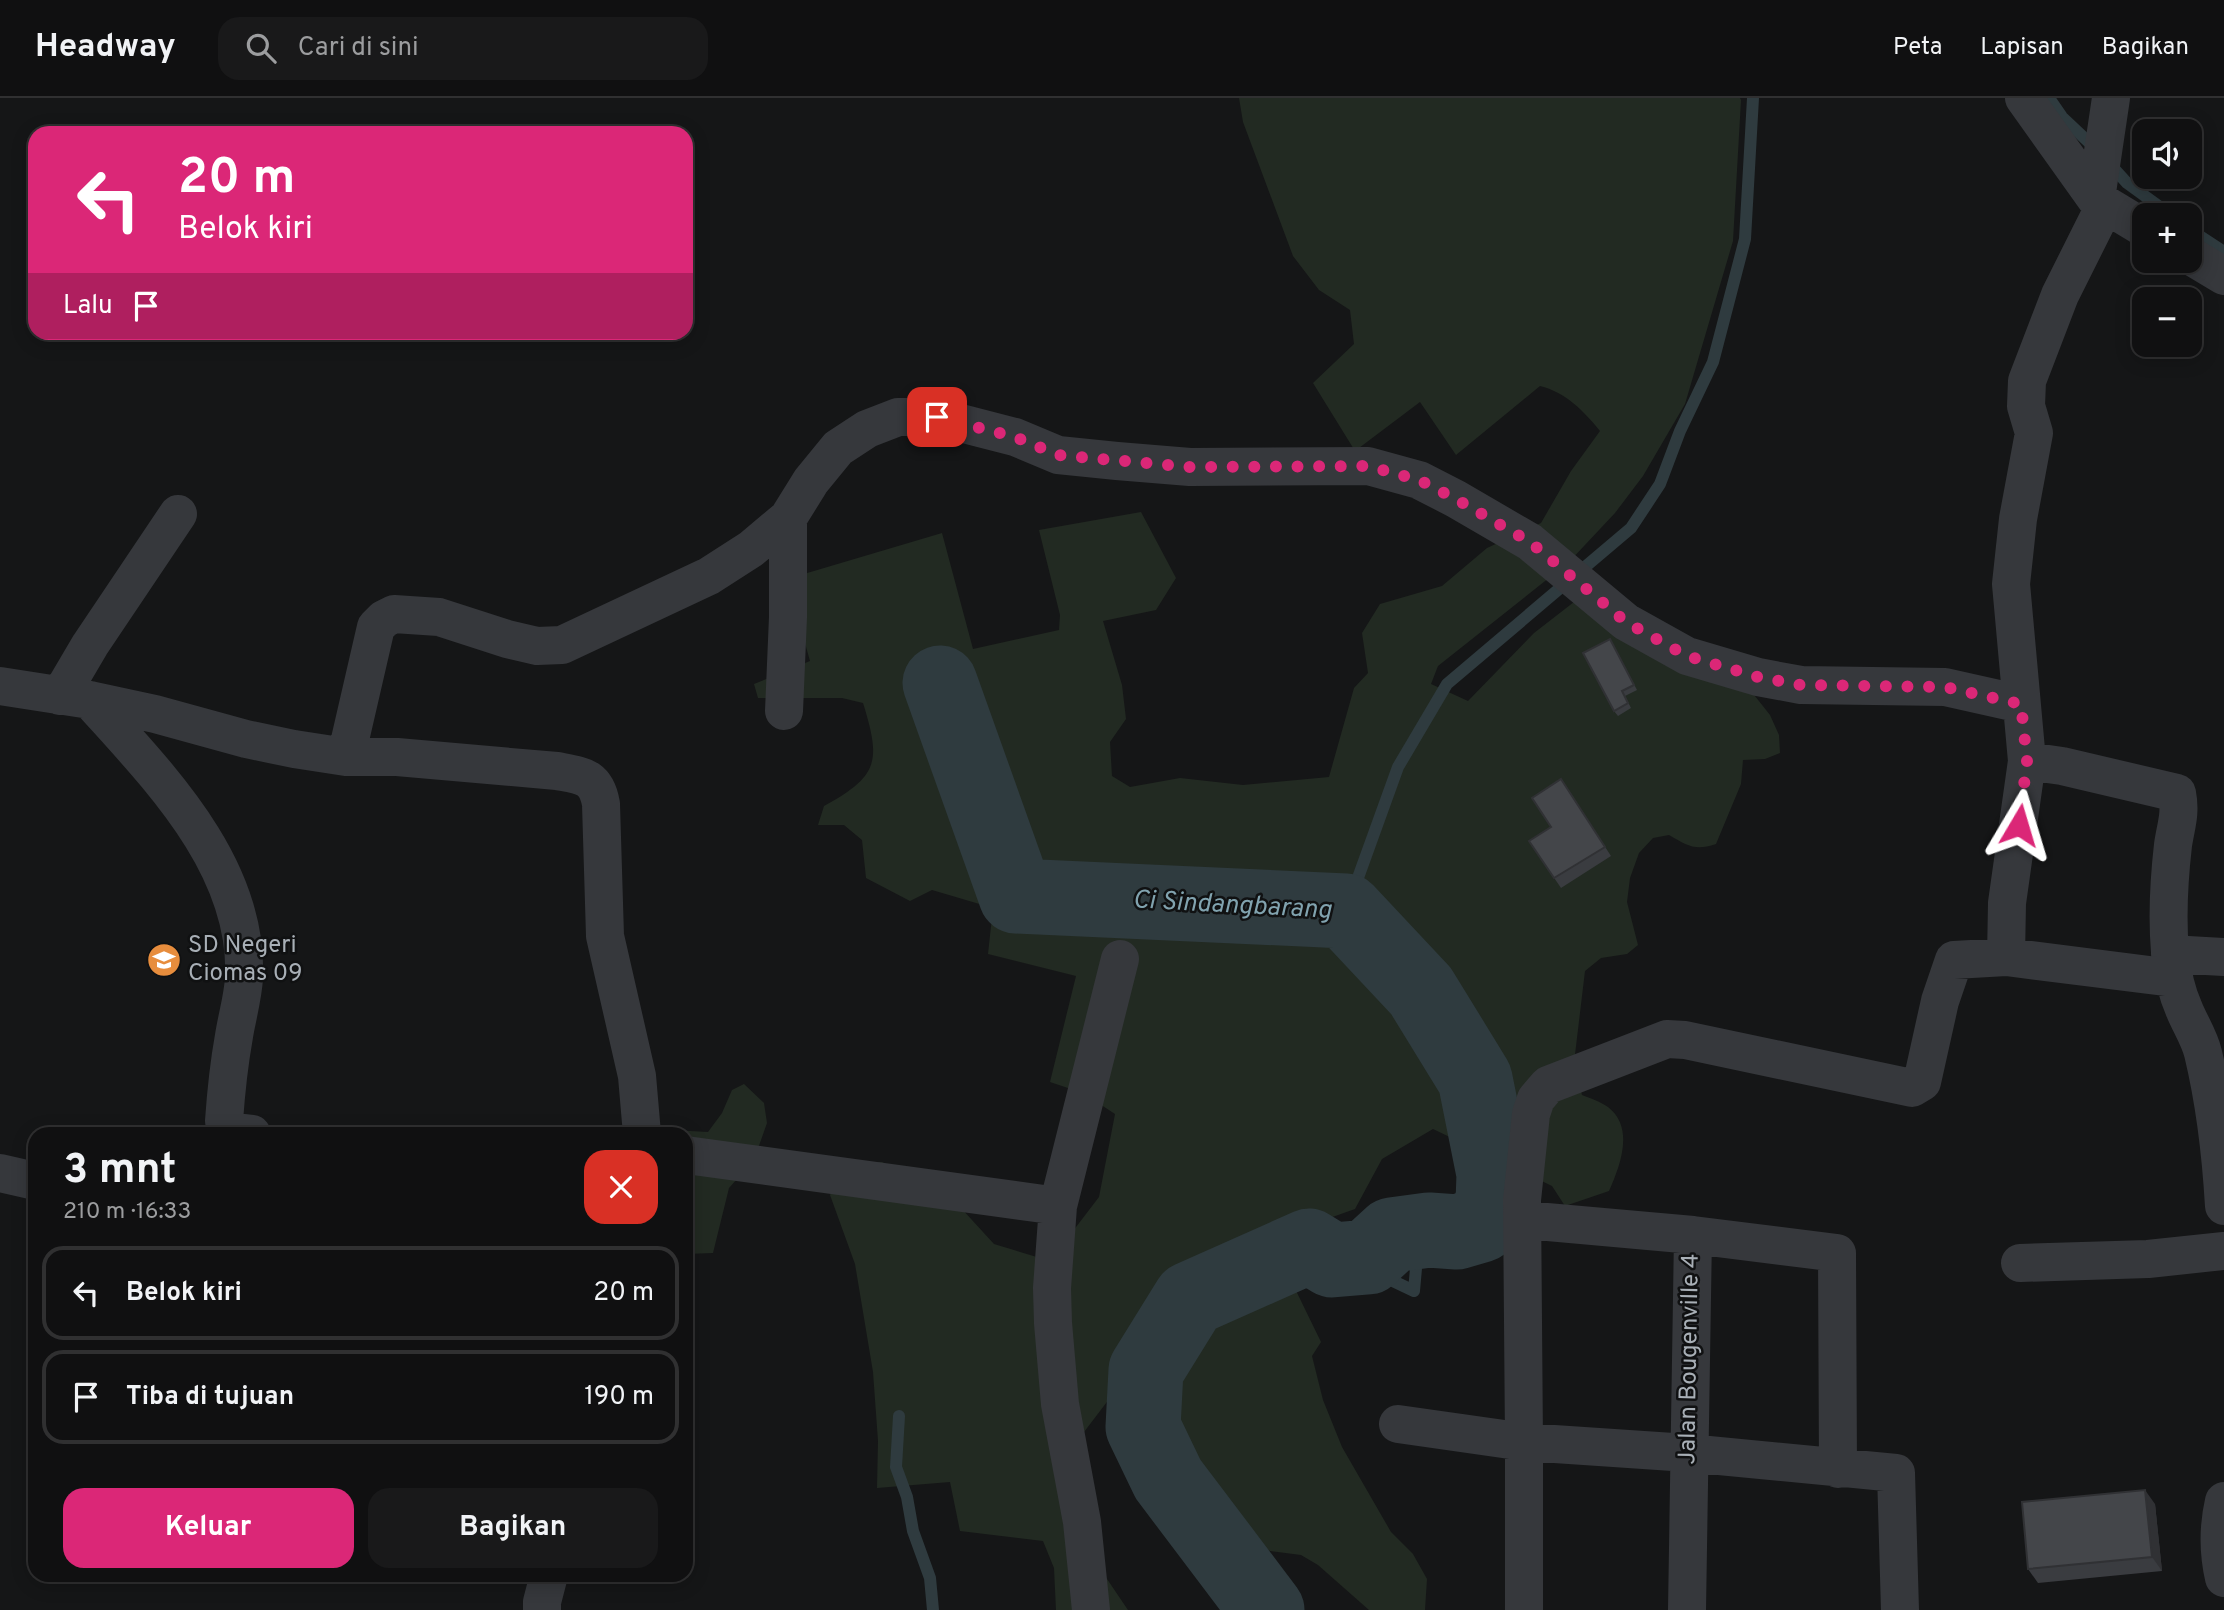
<!DOCTYPE html>
<html lang="id">
<head>
<meta charset="utf-8">
<style>
  :root { --surface:#101011; --page:#19191a; --text:#f1f3f6; --muted:#9c9d9f; --line:#303031; --accent:#db2777 }
  body { margin:0; font-family:Overpass,sans-serif; background:var(--page); color:var(--text); height:100vh; display:flex; flex-direction:column; font-size:26px; white-space:nowrap }
  * { box-sizing:border-box; margin:0 }
  p { font-size:23px; color:var(--muted) }
  .icon { flex:none; width:38px; height:38px; fill:none; stroke:currentColor; stroke-width:2; stroke-linecap:round; stroke-linejoin:round }
  .map { position:relative; flex:1; overflow:hidden }
  .details { position:absolute; left:28px; top:1029px; width:665px; height:455px; display:flex; flex-direction:column; background:var(--surface); border-radius:21px; box-shadow:0 4px 18px #0003,0 0 0 2px var(--line) }
  .details>* { flex:none }
  .hud { position:absolute; left:28px; top:28px; width:665px; height:214px; border-radius:21px; box-shadow:0 4px 18px #0003,0 0 0 2px var(--line); background:#db2777; color:#fff; overflow:hidden }
  .fabs { position:absolute; left:2132px; top:21px; display:grid; gap:14px }
  .fabs a { display:grid; place-items:center; width:70px; height:70px; border-radius:14px; background:var(--surface); box-shadow:0 4px 18px #0003,0 0 0 2px var(--line); font-size:35px }
  .pin { position:absolute; display:grid; place-items:center; width:60px; height:60px; color:#fff; margin:-30px; border-radius:14px; box-shadow:0 4px 10px #0006 }
  .me { position:absolute; width:77px; margin:-38px; rotate:7deg; stroke-linejoin:round; filter:drop-shadow(0 0 5px #0008) }
  .turn { display:flex; align-items:center; gap:24px; height:147px; padding:0 35px; font-size:32px }
  .turn .icon { width:91px; height:91px; stroke-width:2.5 }
  .turn b { display:block; font-size:49px; line-height:60px }
  .then { display:flex; align-items:center; height:66px; padding:0 35px; background:#0003; gap:14px; font-size:26px }
  .round { display:grid; place-items:center; flex:none; width:74px; height:74px; border-radius:21px; background:var(--page) }
  .head { display:flex; align-items:center; justify-content:space-between; height:119px; padding:0 35px }
  h1 { font-size:42px; font-weight:700; line-height:52px }
  .primary-button { display:flex; gap:14px; margin-top:auto; padding:14px 35px }
  .primary-button a { flex:1; height:80px; border-radius:21px; background:var(--accent); color:#fff; font-size:28px; font-weight:700; line-height:80px; text-align:center }
  .primary-button a+a { background:var(--page); color:var(--text) }
  ul { padding:0; list-style:none }
  li { display:flex; align-items:center; gap:21px; height:94px; margin:0 14px 10px; padding:0 21px; border:4px solid var(--line); border-radius:21px }
  li div { flex:1 }
  li b { display:block; font-size:26px }
  li em { font-style:normal }
  header { display:flex; align-items:center; gap:42px; box-sizing:border-box; height:98px; padding:0 35px; background:var(--surface); border-bottom:2px solid var(--line) }
  header strong { font-size:33px }
  nav { display:flex; gap:38px; margin-inline-start:auto; font-size:24px }
  .search { width:490px; height:63px; background:var(--page); display:flex; align-items:center; gap:18px; box-sizing:border-box; padding:0 24px; border-radius:21px; color:var(--muted); font-size:26px }
  .map>svg:first-child { display:block }
  .green { fill:#222a22 }
  .lines { fill:none; stroke-linecap:round; stroke-linejoin:round }
  .stream { stroke:#2f3b3f; stroke-width:12 }
  .river { stroke:#2f3b3f; stroke-width:75 }
  .street { stroke:#36383c; stroke-width:38 }
  .wall { fill:#3a3c40 }
  .shaded-wall { fill:#303134 }
  .building { fill:#44464a; stroke:#303134; stroke-width:2 }
  .route { stroke:#db2777; stroke-width:12; stroke-dasharray:0 21.6 }
  .labels { text-anchor:middle; dominant-baseline:central; stroke-width:5; stroke-linejoin:round; paint-order:stroke }
  .poi-label { font-size:24px; fill:#a8afb6; stroke:#101112; text-anchor:start }
  .street-label { font-size:24px; fill:#a8afb6; stroke:#101112 }
  .water-label { font-size:26px; font-style:italic; fill:#81a3af; stroke:#101112 }
</style>
</head>
<body>
<header>
<strong>Headway</strong>
<div class="search"><svg class="icon" aria-label="search" viewBox="0 0 24 24"><circle cx="10" cy="10" r="6"/><path d="M15 15l6 6"/></svg>Cari di sini</div>
<nav><a>Peta</a><a>Lapisan</a><a>Bagikan</a></nav>
</header>
<div class="map">
<svg width="2224" height="1512" viewBox="0 0 2224 1512">
  <rect width="100%" height="100%" fill="#151617"/>
  <path class="green" d="M 1239,0 L 1740,0 L 1741,2 L 1733,143 L 1685,306 L 1643,378 L 1615,415 L 1569,464 L 1438,568 L 1431,586 L 1468,603 L 1534,535 L 1583,497 L 1728,564 L 1770,617 L 1779,637 L 1780,655 L 1765,661 L 1743,662 L 1741,686 L 1716,746 C 1695,753 1688,748 1669,737 L 1653,740 L 1639,755 L 1630,780 L 1627,804 L 1638,847 L 1627,856 L 1601,860 L 1585,873 L 1574,965 L 1582,997 C 1590,1000 1601,1004 1608,1009 C 1635,1030 1620,1068 1609,1093 L 1565,1108 L 1552,1088 L 1433,1031 L 1382,1061 L 1355,1111 L 1293,1133 L 1283,1166 L 1321,1244 L 1312,1258 L 1323,1302 L 1342,1349 L 1391,1434 L 1413,1456 L 1427,1481 L 1425,1512 L 1369,1512 L 1318,1467 L 1301,1457 L 1270,1453 L 1239,1436 L 1190,1382 L 1161,1335 L 1154,1305 L 1132,1288 L 1116,1292 L 1081,1338 L 1082,1444 L 1128,1512 L 1056,1512 L 1054,1470 L 1043,1443 L 960,1433 L 950,1384 L 877,1390 L 878,1343 L 873,1274 L 855,1166 L 830,1097 L 847,1066 L 882,1064 L 950,1098 L 994,1146 L 1050,1163 L 1099,1099 L 1115,1016 L 1083,995 L 1050,984 L 1076,878 L 988,856 L 993,810 L 932,792 L 910,803 L 866,780 L 862,742 L 844,727 L 818,727 L 824,708 C 879,678 881,663 863,605 L 842,600 L 758,600 L 754,586 L 810,563 L 787,481 L 942,435 L 973,551 L 1059,532 L 1060,517 L 1039,432 L 1141,414 L 1176,480 L 1156,512 L 1103,523 L 1122,587 L 1126,621 L 1110,644 L 1112,678 L 1130,689 L 1180,680 L 1243,687 L 1329,679 L 1354,590 L 1368,575 L 1362,535 L 1380,506 L 1442,488 L 1487,450 L 1541,425 L 1571,373 L 1600,333 C 1584,313 1565,294 1540,288 L 1456,357 L 1420,304 L 1355,353 L 1313,285 L 1354,246 L 1350,212 L 1319,192 L 1293,158 L 1243,24 Z
    M 744,986 L 764,1005 L 767,1025 L 754,1062 L 729,1090 L 713,1155 L 686,1156 L 686,1036 L 633,1036 L 637,1030 L 708,1034 L 722,1015 L 732,992 Z"/>
  <g class="lines">
    <path class="stream" d="M 2049,0 L 2062,19 L 2096,51
      M 2108,64 L 2127,85 L 2171,117
      M 2189,131 L 2224,154
      M 1346,813 L 1398,669 L 1447,586 L 1631,430 L 1660,386 L 1680,333 L 1713,264 L 1745,141 L 1753,0
      M 1368,1159 L 1393,1183 L 1414,1193 L 1417,1159 L 1412,1135
      M 899,1318 L 896,1369 L 907,1399 L 913,1433 L 930,1480 L 933,1512"/>
    <path class="river" d="M 940,585 L 1016,798 L 1346,813 L 1421,893 L 1475,981 L 1494,1076 L 1493,1104 L 1481,1127 L 1457,1134 L 1429,1132 L 1392,1137 L 1368,1159 L 1332,1162 L 1309,1148 L 1190,1201 L 1146,1272 L 1143,1329 L 1168,1381 L 1267,1512"/>
    <path class="street" d="M 2024,0 L 2096,101 L 2144,130
      M 2096,101 L 2111,0
      M 2189,157 L 2224,178
      M 0,588 L 90,602 L 155,616 L 246,641 L 294,651 L 346,659 L 397,659 L 557,673 C 583,678 596,678 601,706 L 605,838 L 637,978 L 642,1036
      M 60,598 L 90,547 L 178,416
      M 90,602 C 159,679 249,768 244,880 C 243,899 237,919 234,938 C 229,966 226,994 224,1023 L 227,1031 L 234,1034 L 252,1036
      M 784,613 L 788,519 L 788,420
      M 346,659 L 376,529 L 384,521 L 394,516 L 439,519 L 507,541 L 537,548 L 562,547 L 709,478 L 751,451 L 788,420 L 811,383 L 838,350 L 867,331 L 898,319 L 937,319 L 1015,339 L 1058,357 L 1117,363 L 1190,369 L 1368,368 L 1419,382 L 1456,401 L 1530,444 L 1626,524 L 1687,558 L 1758,579 L 1801,587 L 1945,589 L 2021,606
      M 2027,663 L 2011,486 L 2018,421 L 2034,335 L 2026,308 L 2027,283 L 2060,197 L 2105,107
      M 2170,856 L 2224,859
      M 2006,859 L 2173,880
      M 686,1057 L 1058,1108 L 1120,861
      M 0,1075 L 35,1083
      M 1058,1108 L 1052,1190 L 1053,1225 L 1060,1306 L 1082,1424 L 1091,1512
      M 1524,1122 L 1693,1137 L 1687,1512
      M 1693,1137 L 1837,1155 L 1838,1371
      M 2020,1165 L 2148,1161 L 2224,1153
      M 1398,1326 L 1524,1344 L 1522,1102 L 1531,1016 L 1536,1001 L 1548,987 L 1667,941 L 1685,942 L 1912,990 L 1922,984 L 1940,903 L 1954,862 L 2006,859 L 2007,805 L 2027,663 L 2062,668 L 2177,695 C 2181,716 2176,727 2173,747 C 2169,782 2167,819 2170,854 C 2172,873 2176,893 2184,911 C 2190,926 2199,939 2203,955 C 2215,1005 2221,1057 2224,1108
      M 2224,1403 C 2218,1429 2218,1454 2224,1480
      M 542,1512 L 542,1504 L 549,1477
      M 1524,1512 L 1524,1344 L 1688,1355 L 1896,1375 L 1900,1512"/>
  </g>
  <path class="wall" d="M 1610,541 L 1637,592 L 1625,598 L 1631,610 L 1618,618 L 1614,613 Z
    M 1561,681 L 1611,758 L 1561,790 L 1529,743 L 1551,729 Z
    M 2155,1406 L 2162,1473 L 2038,1485 L 2028,1471 Z"/>
  <path class="shaded-wall" d="M 2145,1392 L 2155,1406 L 2162,1473 L 2152,1459 Z"/>
  <path class="building" d="M 1610,541 L 1634,587 L 1622,593 L 1628,605 L 1614,613 L 1583,555 Z
    M 1561,681 L 1605,749 L 1554,780 L 1529,743 L 1551,729 L 1532,700 Z
    M 2145,1392 L 2152,1459 L 2028,1471 L 2022,1404 Z"/>
  <g class="lines">
    <path class="route" d="M 937,319 L 1015,339 L 1058,357 L 1190,369 L 1368,368 L 1419,382 L 1456,401 L 1530,444 L 1626,524 L 1687,558 L 1758,579 L 1801,587 L 1945,589 L 2021,606 L 2027,663 L 2019,727"/>
  </g>
  <defs>
    <g id="school-disc" transform="scale(1.75)"><circle r="9.5" fill="#e78d3d" stroke="#101112"/><path d="M0-5L7-2L0 1L-7-2ZM-4 1L0 2.5L4 1V4Q0 6-4 4Z" fill="#fff"/></g>
  </defs>
  <g fill-rule="evenodd">
    <use href="#school-disc" x="164" y="862"/>
  </g>
  <g class="labels">
    <g class="poi-label">
      <text x="188" y="848">SD Negeri<tspan x="188" dy="28">Ciomas 09</tspan></text>
    </g>
    <g class="street-label">
      <text transform="translate(1690 1261) rotate(-89)">Jalan Bougenville 4</text>
    </g>
    <g class="water-label">
      <text transform="translate(1232 808) rotate(3)">Ci Sindangbarang</text>
    </g>
  </g>
</svg>
<div class="fabs">
<a><svg class="icon" aria-label="sound" viewBox="0 0 24 24"><path d="M4 9h4l5-4v14l-5-4H4zM17 9q2 3 0 6"/></svg></a>
<a>+</a>
<a>−</a>
</div>
<div class="pin" style="left:937px;top:319px;background:#d93025"><svg class="icon" aria-label="arrive" viewBox="0 0 24 24"><path d="M6 21V4h12l-3 4 3 4H6"/></svg></div>
<svg class="me" style="left:2019px;top:727px" viewBox="-20 -20 40 40"><path d="M0-17L14 15 0 8-14 15z" fill="#db2777" stroke="#fff" stroke-width="4"/></svg>
<div class="hud">
<div class="turn"><svg class="icon" aria-label="left" viewBox="0 0 24 24"><path d="M17 20v-9H6M10 6l-5 5 5 5"/></svg><div><b>20 m</b>Belok kiri</div></div>
<div class="then">Lalu<svg class="icon" aria-label="arrive" viewBox="0 0 24 24"><path d="M6 21V4h12l-3 4 3 4H6"/></svg></div>
</div>
<section class="details">
<div class="head"><div><h1>3 mnt</h1><p>210 m · 16:33</p></div><a class="round" style="background:#d93025;color:#fff"><svg class="icon" aria-label="close" viewBox="0 0 24 24"><path d="M6 6l12 12M18 6L6 18"/></svg></a></div>
<ul>
<li><svg class="icon" aria-label="left" viewBox="0 0 24 24"><path d="M17 20v-9H6M10 6l-5 5 5 5"/></svg><div><b>Belok kiri</b></div><em>20 m</em></li>
<li><svg class="icon" aria-label="arrive" viewBox="0 0 24 24"><path d="M6 21V4h12l-3 4 3 4H6"/></svg><div><b>Tiba di tujuan</b></div><em>190 m</em></li>
</ul>
<div class="primary-button"><a>Keluar</a><a>Bagikan</a></div>
</section>
</div>
</body>
</html>
